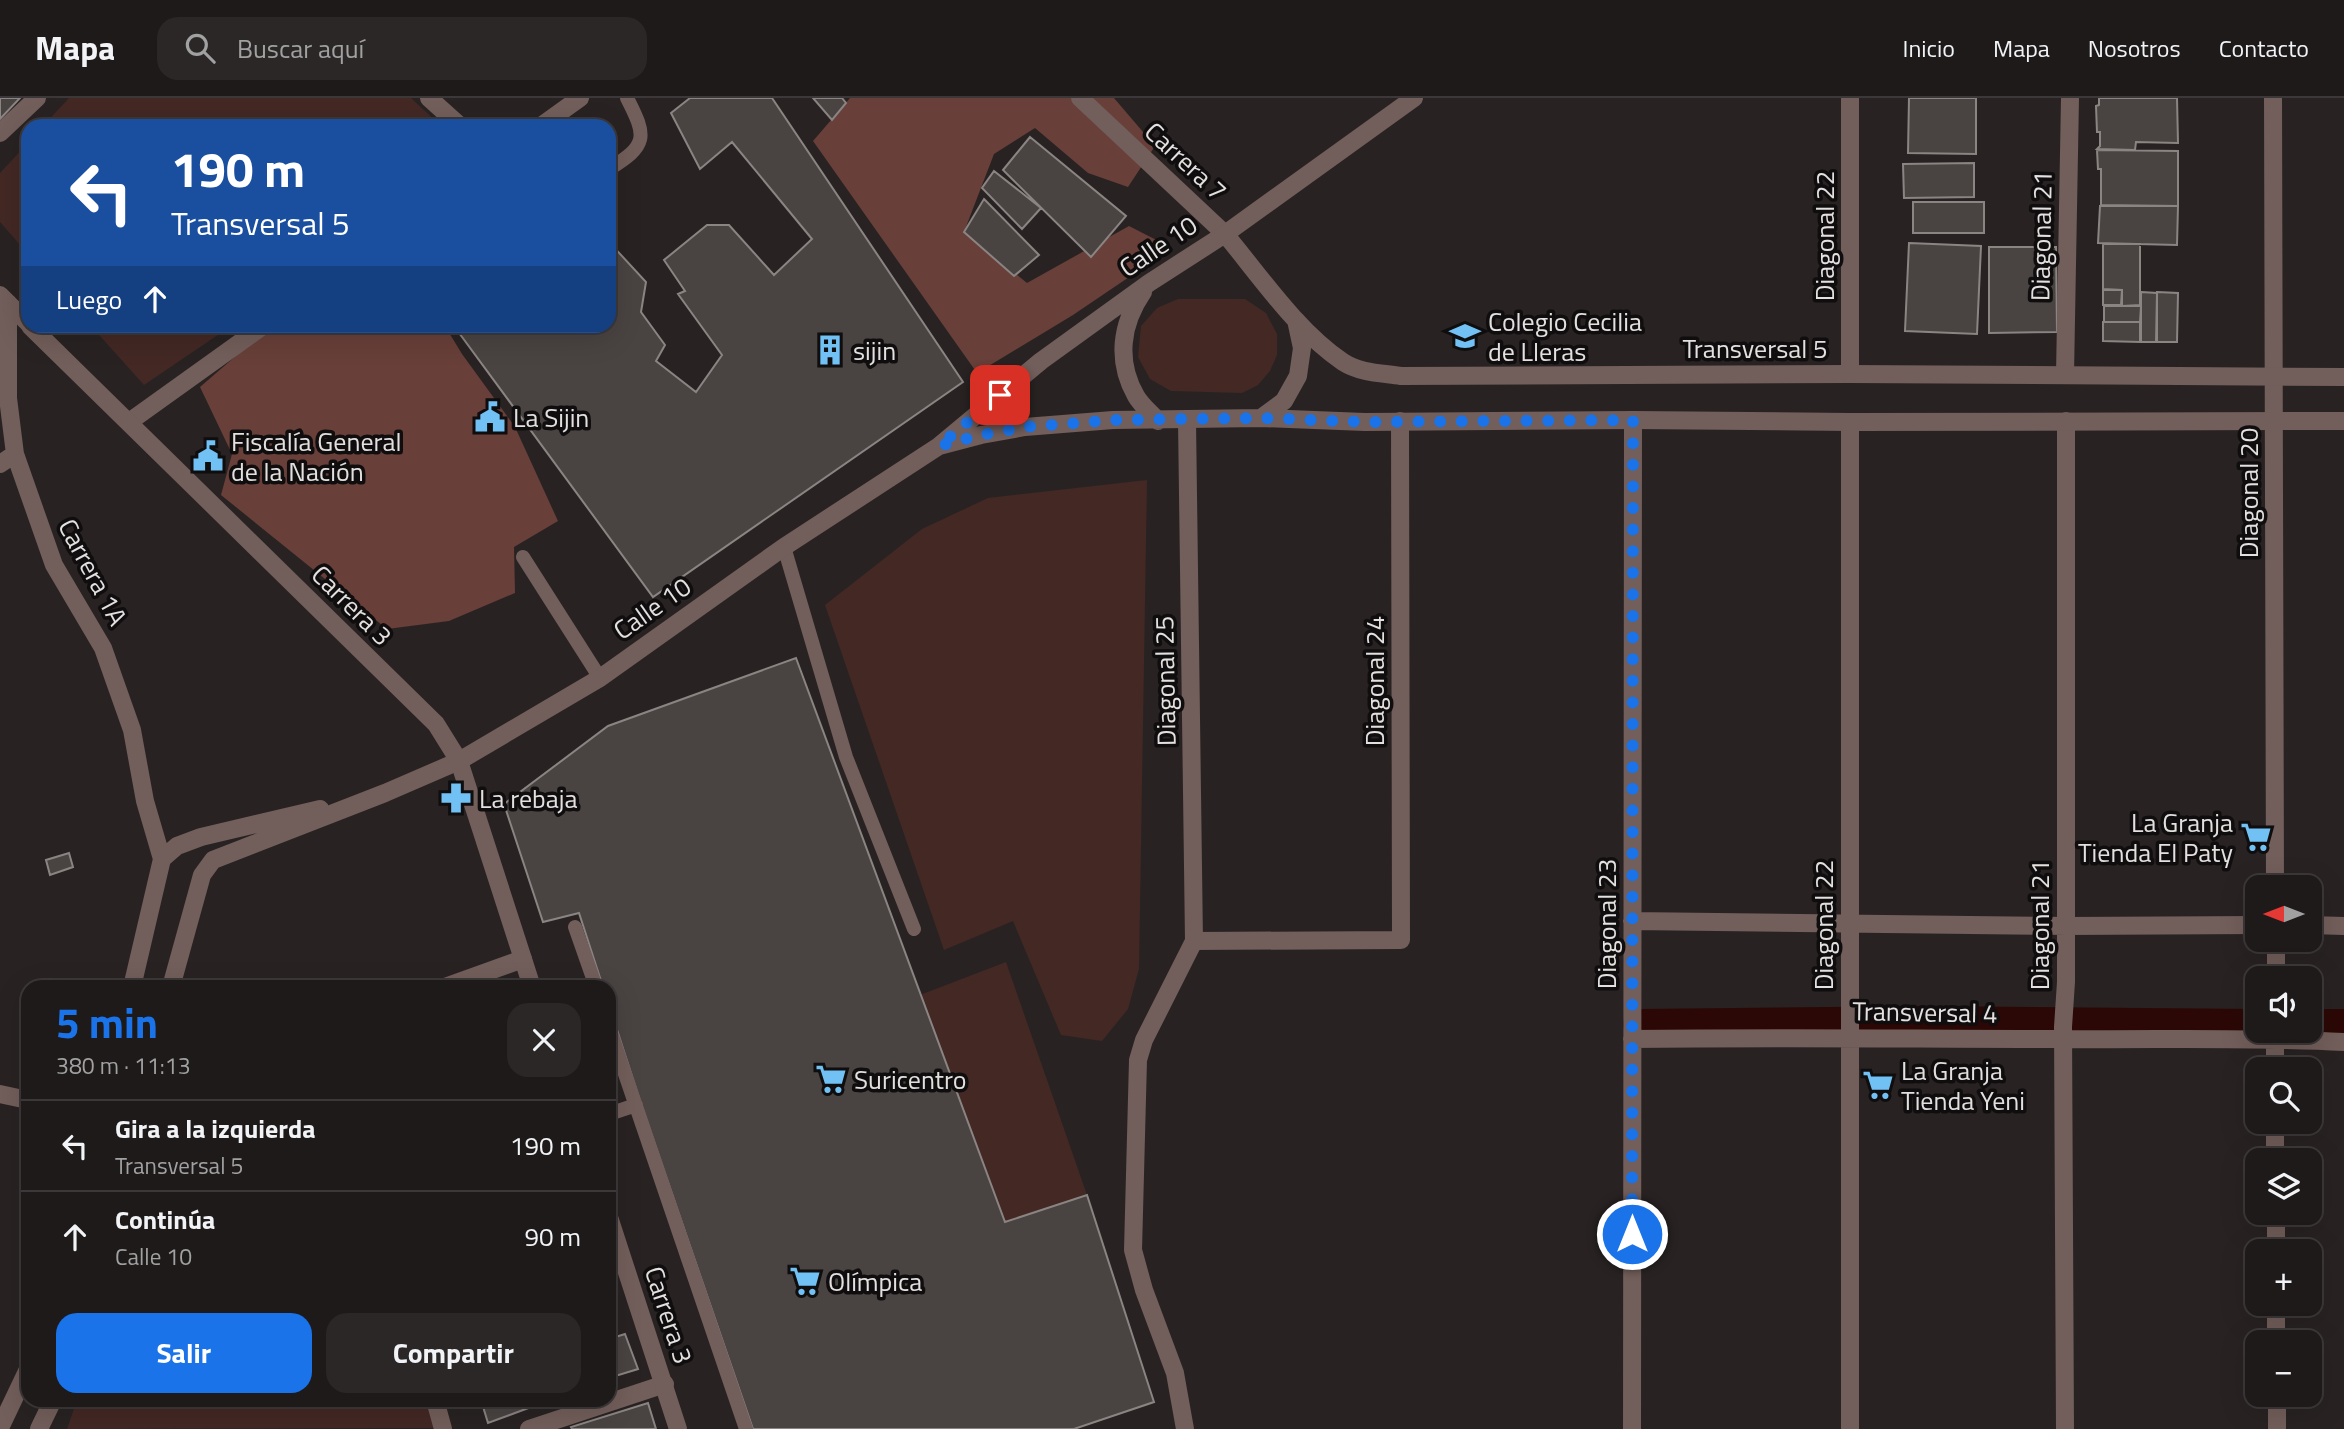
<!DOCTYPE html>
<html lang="es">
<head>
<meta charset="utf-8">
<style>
  :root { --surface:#1e1a1a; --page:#2b2727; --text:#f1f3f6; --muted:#a1a1a2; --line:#3c3839; --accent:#1a73e8 }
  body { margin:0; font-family:"Titillium Web",sans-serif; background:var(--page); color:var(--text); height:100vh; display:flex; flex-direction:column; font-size:26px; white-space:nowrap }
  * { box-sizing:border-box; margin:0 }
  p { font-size:23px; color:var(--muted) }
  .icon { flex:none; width:38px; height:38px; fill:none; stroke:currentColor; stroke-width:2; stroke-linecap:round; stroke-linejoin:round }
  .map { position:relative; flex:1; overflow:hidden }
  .side { position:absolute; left:21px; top:882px; width:595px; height:427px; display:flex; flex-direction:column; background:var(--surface); border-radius:21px; box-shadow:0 7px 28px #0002,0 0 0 2px var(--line) }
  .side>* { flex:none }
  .guide { position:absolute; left:21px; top:21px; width:595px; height:214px; border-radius:21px; box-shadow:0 7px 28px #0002,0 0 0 2px var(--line); background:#1a4fa0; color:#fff; overflow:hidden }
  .needle { width:46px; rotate:270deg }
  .fabs { position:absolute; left:2245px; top:777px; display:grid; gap:14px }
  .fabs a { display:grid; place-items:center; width:77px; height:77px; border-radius:14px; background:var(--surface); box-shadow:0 7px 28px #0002,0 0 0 2px var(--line); font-size:35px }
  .pin { position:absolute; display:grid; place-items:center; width:60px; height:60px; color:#fff; margin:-30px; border-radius:14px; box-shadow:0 4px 10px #0006 }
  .me { position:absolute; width:77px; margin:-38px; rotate:0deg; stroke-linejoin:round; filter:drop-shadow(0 0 5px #0008) }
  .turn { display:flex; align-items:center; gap:24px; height:147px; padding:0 35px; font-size:32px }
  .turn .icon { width:91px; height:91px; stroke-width:2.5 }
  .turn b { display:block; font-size:49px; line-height:60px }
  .then { display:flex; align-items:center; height:66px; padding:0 35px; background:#0003; gap:14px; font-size:26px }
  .round { display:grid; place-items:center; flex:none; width:74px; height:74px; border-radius:21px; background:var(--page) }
  .overview { display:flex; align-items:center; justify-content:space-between; height:119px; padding:0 35px }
  h1 { font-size:42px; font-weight:700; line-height:52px; color:var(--accent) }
  .primary-button { display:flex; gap:14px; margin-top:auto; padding:14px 35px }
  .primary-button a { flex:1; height:80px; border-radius:21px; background:var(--accent); color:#fff; font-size:28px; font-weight:700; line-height:80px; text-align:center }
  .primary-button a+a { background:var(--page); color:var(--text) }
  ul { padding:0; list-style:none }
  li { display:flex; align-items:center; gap:21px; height:91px; padding:0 35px; border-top:2px solid var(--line) }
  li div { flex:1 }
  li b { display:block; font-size:26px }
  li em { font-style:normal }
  header { display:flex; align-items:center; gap:42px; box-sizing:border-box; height:98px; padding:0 35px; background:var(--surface); border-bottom:2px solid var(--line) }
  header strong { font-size:33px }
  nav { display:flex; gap:38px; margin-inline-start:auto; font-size:24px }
  .search { width:490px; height:63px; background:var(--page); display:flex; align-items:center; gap:18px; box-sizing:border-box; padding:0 24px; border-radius:21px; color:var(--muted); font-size:26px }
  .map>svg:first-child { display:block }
  .green { fill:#432824 }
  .forest { fill:#683f39 }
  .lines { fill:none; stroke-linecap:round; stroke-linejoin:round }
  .canal { stroke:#2b0805; stroke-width:30 }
  .building { fill:#494342; stroke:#8a8483; stroke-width:2 }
  .service { stroke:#725e5a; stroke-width:14 }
  .minor { stroke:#725e5a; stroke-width:18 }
  .tertiary { stroke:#725e5a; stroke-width:18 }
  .route { stroke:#1a73e8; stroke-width:12; stroke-dasharray:0 21.6 }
  .labels { text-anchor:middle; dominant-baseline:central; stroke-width:7; stroke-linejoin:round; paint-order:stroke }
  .street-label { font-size:26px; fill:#e4e0e0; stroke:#0f0d0d }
  .poi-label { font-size:26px; fill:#e4e0e0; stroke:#0f0d0d; text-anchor:start }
</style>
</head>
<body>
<header>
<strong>Mapa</strong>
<div class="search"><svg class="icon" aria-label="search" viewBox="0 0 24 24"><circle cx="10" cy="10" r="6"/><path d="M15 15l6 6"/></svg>Buscar aquí</div>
<nav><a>Inicio</a><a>Mapa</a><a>Nosotros</a><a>Contacto</a></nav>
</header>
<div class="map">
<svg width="2344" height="1331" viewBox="0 0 2344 1331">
  <rect width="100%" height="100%" fill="#282322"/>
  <path class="green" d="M 69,0 L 411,0 L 441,28 L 43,28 Z
    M 28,45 L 28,156 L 0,124 L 0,75 Z
    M 1178,201 L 1245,201 L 1266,215 L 1277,236 L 1277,257 L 1270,273 L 1258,287 L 1242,295 L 1171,293 L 1150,281 L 1138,259 L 1141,228 L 1157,210 Z
    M 91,228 L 231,228 L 144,287 Z
    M 1147,382 L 1139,871 L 1128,911 L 1102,943 L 1061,937 L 1013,823 L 944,852 L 825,507 L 922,431 L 988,400 Z
    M 1006,864 L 1087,1097 L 1005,1124 L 920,897 Z
    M 77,1302 L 426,1302 L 435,1330 L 67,1331 Z"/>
  <path class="forest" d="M 850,0 L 1114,0 L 1155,48 L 1128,89 L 1088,75 L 1035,30 L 994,56 L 964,134 L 1027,185 L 1129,128 L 1172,150 L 1073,217 L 977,275 L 813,43 Z
    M 278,228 L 445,228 L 462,256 L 515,329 L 558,423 L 514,449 L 515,495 L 449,523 L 387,531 L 221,397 L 232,356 L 200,289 L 237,257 Z"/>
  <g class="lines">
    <path class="canal" d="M 1638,926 L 1927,923 L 2258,926
      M 2310,926 L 2344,926"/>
  </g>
  <path class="building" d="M 0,0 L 20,0 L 0,21 Z
    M 690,0 L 772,0 L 963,284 L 653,499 L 454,228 L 609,228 L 609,144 L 646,184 L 641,214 L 665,247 L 656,263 L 696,294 L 722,257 L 678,196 L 685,193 L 664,162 L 707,127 L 729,127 L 774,177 L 812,141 L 732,44 L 700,71 L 671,15 Z
    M 813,0 L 842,0 L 846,5 L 832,22 Z
    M 1909,0 L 1976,0 L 1976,56 L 1908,55 Z
    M 2099,0 L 2177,0 L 2178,45 L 2136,44 L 2135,52 L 2097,51 L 2100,48 L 2100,34 L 2097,34 L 2096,8 L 2099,7 Z
    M 1030,39 L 1126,118 L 1091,159 L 1003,72 Z
    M 2097,52 L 2178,53 L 2178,108 L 2101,107 L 2101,71 L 2098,71 Z
    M 1974,65 L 1974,99 L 1904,100 L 1903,66 Z
    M 994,73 L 1041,110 L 1022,131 L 982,90 Z
    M 984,101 L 1039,157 L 1014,178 L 964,134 Z
    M 1913,104 L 1984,104 L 1984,135 L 1913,135 Z
    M 2100,108 L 2178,108 L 2177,147 L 2098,145 Z
    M 1909,145 L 1981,148 L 1977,236 L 1905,233 Z
    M 2103,146 L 2140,146 L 2140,207 L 2122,208 L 2122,192 L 2103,191 Z
    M 1989,149 L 2056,149 L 2057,234 L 1989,235 Z
    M 2103,192 L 2122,192 L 2121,207 L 2103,207 Z
    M 2141,194 L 2157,195 L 2156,244 L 2141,244 Z
    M 2157,194 L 2178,195 L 2177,244 L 2157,244 Z
    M 2104,208 L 2141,208 L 2140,224 L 2104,224 Z
    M 2103,224 L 2140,224 L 2140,244 L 2103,243 Z
    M 796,560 L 1005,1124 L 1087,1097 L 1154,1304 L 1074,1331 L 753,1331 L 640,1003 L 609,907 L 609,889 L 603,889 L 579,815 L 543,824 L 504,706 L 608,628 Z
    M 69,755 L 73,769 L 50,777 L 46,762 Z
    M 625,1236 L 638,1271 L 609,1280 L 609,1241 Z
    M 481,1302 L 550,1302 L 488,1325 Z
    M 648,1305 L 656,1331 L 572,1331 L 571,1329 Z"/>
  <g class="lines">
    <path class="service" d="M 609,71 C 648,47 647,39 627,0
      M 784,449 L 846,659 L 914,831
      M 523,459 L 600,580
      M 575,829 L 596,889
      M 609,929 L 746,1331
      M 609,1016 L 636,1007"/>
    <path class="minor" d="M 429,0 L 460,28
      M 1080,0 L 1225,136
      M 2273,0 L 2275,789
      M 541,28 L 580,0
      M 0,35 L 37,0
      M 8,205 L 8,300 L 15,356 L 54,467 L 103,550 L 132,632 L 145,703 L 162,761
      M 1850,276 L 1850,0
      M 2065,277 L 2070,0
      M 129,324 L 263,228
      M 1850,324 L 1850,1331
      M 0,366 L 15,356
      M 1632,823 L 2066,828 L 2258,827
      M 2310,827 L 2344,828
      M 2276,842 L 2276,880
      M 1194,843 L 1401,842 L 1400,323
      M 132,889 L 162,761 L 177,748 L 201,739 L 320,711
      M 171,889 L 202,777 L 213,762 L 385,695 L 459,663
      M 445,889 L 523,861
      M 2275,933 L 2275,971
      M 1632,941 C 1776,939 1919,941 2062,941 C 2156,942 2250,939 2344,944
      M 0,996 L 23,1001
      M 2275,1024 L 2275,1062
      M 2276,1115 L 2276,1153
      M 2276,1206 L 2276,1244
      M 2277,1297 L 2277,1331
      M 435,1302 L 443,1331
      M 0,1330 L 28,1271
      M 39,1331 L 53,1302
      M 529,1331 L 665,1286
      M 1185,1331 L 1175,1275 L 1144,1192 L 1133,1152 L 1138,962 L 1144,942 L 1194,843 L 1187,322
      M 1632,1331 L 1633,322
      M 2065,1331 L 2063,929 L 2066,884 L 2066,323"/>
    <path class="tertiary" d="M 1225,136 C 1260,178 1297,233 1343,264 C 1360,275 1382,275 1401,278 L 1850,276 L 2344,279
      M 1143,194 C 1121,226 1116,263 1136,298 C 1141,307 1151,315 1158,323
      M 0,197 L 28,225
      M 30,228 L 436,626 L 459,663 L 532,889
      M 1261,320 L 1284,303 L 1298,278 L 1302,250 L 1296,222
      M 939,348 L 981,337 L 1025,329 L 1113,322 L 1261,320 L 1365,324 L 1633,322 L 1850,324 L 2344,323
      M 459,663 L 600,580 L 784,449 L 939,348 L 1041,263 L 1149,185 L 1225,136 L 1414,0
      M 609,1119 L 678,1331"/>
  </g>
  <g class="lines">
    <path class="route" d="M 1000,297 L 939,348 L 981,337 L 1025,329 L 1113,322 L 1261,320 L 1365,324 L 1633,322 L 1632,1136"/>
  </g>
  <defs>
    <g id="school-bare" transform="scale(2.415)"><path d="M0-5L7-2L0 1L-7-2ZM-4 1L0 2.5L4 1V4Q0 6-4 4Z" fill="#72c1f5" stroke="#0f0d0d" stroke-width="2.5" paint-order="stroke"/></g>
    <g id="building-bare" transform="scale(2.415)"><path d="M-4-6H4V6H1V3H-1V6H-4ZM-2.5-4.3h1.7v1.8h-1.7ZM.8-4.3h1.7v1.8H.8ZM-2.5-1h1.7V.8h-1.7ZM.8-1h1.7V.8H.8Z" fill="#72c1f5" stroke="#0f0d0d" stroke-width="2.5" paint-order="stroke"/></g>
    <g id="civic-bare" transform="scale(2.415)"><path d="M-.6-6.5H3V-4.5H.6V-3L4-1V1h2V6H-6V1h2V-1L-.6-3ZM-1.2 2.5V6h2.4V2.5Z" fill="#72c1f5" stroke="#0f0d0d" stroke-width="2.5" paint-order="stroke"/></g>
    <g id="pharmacy-bare" transform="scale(2.415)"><path d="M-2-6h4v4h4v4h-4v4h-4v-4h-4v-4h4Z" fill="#72c1f5" stroke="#0f0d0d" stroke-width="2.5" paint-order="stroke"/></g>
    <g id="supermarket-bare" transform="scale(2.415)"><path d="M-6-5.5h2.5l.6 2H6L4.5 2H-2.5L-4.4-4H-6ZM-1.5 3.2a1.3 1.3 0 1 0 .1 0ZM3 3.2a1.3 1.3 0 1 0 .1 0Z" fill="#72c1f5" stroke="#0f0d0d" stroke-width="2.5" paint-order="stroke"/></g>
  </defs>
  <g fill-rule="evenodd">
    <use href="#school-bare" x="1465" y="238"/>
    <use href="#building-bare" x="830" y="252"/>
    <use href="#civic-bare" x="490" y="319"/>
    <use href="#civic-bare" x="208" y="358"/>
    <use href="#pharmacy-bare" x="456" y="700"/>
    <use href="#supermarket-bare" x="2256" y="739"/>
    <use href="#supermarket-bare" x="831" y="981"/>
    <use href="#supermarket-bare" x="1878" y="987"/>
    <use href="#supermarket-bare" x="805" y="1183"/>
  </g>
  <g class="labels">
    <g class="street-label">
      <text transform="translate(1186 63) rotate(43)">Carrera 7</text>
      <text transform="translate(1824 138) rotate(-90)">Diagonal 22</text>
      <text transform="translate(2041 138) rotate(-89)">Diagonal 21</text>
      <text transform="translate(1158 148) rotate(-34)">Calle 10</text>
      <text x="1755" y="250">Transversal 5</text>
      <text transform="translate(2248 395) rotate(-90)">Diagonal 20</text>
      <text transform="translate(93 474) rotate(62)">Carrera 1A</text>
      <text transform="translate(352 507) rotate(45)">Carrera 3</text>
      <text transform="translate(652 510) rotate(-35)">Calle 10</text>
      <text transform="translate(1165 583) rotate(-91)">Diagonal 25</text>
      <text transform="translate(1374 583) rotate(-90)">Diagonal 24</text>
      <text transform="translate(1606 826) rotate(-90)">Diagonal 23</text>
      <text transform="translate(1823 827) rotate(-90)">Diagonal 22</text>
      <text transform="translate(2039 827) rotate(-90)">Diagonal 21</text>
      <text transform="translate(1925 914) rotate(1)">Transversal 4</text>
      <text transform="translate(669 1217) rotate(72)">Carrera 3</text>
    </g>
    <g class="poi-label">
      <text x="1488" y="223">Colegio Cecilia<tspan x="1488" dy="30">de Lleras</tspan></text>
      <text x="853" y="252">sijin</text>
      <text x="513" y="319">La Sijin</text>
      <text x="231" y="343">Fiscalía General<tspan x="231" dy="30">de la Nación</tspan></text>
      <text x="479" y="700">La rebaja</text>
      <text x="2233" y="724" text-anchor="end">La Granja<tspan x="2233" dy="30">Tienda El Paty</tspan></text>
      <text x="1901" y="972">La Granja<tspan x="1901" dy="30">Tienda Yeni</tspan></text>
      <text x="854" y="981">Suricentro</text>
      <text x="828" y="1183">Olímpica</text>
    </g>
  </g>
</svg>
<div class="fabs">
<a><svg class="needle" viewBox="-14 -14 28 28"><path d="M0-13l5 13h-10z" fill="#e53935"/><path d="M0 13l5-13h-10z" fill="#a1a1a2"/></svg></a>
<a><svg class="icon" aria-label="sound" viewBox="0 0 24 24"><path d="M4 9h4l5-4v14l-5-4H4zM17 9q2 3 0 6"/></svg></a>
<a><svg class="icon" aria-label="search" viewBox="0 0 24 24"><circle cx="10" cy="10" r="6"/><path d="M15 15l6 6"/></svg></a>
<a><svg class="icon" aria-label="layers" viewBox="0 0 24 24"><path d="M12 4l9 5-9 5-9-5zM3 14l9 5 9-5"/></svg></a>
<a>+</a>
<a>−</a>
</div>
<div class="pin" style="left:1000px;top:297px;background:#d93025"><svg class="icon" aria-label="arrive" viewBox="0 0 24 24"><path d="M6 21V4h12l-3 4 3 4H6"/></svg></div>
<svg class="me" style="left:1632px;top:1136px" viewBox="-20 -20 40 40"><circle r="17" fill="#1a73e8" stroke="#fff" stroke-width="3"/><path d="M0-11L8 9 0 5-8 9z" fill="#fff"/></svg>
<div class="guide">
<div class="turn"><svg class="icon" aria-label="left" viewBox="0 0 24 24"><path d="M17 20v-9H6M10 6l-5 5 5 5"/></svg><div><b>190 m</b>Transversal 5</div></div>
<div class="then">Luego<svg class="icon" aria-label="ahead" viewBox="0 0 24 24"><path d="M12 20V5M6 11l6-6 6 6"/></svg></div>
</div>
<section class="side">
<div class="overview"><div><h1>5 min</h1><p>380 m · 11:13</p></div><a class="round"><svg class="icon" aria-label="close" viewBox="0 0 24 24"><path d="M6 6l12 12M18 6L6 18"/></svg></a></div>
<ul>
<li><svg class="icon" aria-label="left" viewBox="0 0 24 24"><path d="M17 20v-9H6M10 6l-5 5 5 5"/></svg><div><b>Gira a la izquierda</b><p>Transversal 5</p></div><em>190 m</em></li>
<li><svg class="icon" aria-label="ahead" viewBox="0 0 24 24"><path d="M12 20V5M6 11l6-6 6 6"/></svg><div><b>Continúa</b><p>Calle 10</p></div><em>90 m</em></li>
</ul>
<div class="primary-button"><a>Salir</a><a>Compartir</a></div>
</section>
</div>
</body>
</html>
